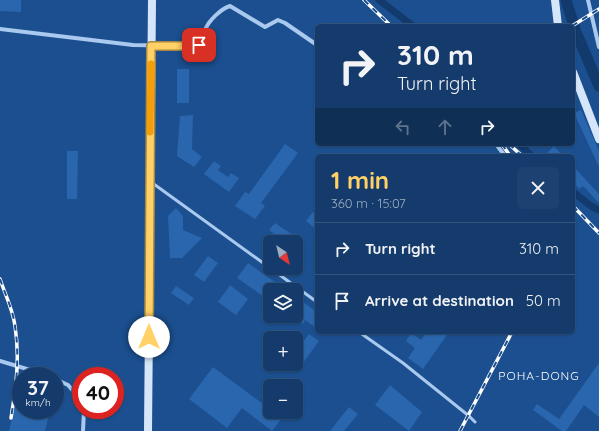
<!DOCTYPE html>
<html lang="en">
<head>
<meta charset="utf-8">
<style>
  :root { --surface:#143b6b; --page:#1d4271; --text:#f1f3f6; --muted:#9dadc1; --line:#33557e; --accent:#ffd166 }
  body { margin:0; font-family:Quicksand,sans-serif; background:var(--page); color:var(--text); height:100vh; display:flex; flex-direction:column; font-size:15px; white-space:nowrap }
  * { box-sizing:border-box; margin:0 }
  p { font-size:13px; color:var(--muted) }
  .icon { flex:none; width:22px; height:22px; fill:none; stroke:currentColor; stroke-width:2; stroke-linecap:round; stroke-linejoin:round }
  .map { position:relative; flex:1; overflow:hidden }
  .panel { position:absolute; left:315px; top:154px; width:260px; height:180px; display:flex; flex-direction:column; background:var(--surface); border-radius:6px; box-shadow:0 1px 3px #0004,0 0 0 1px var(--line) }
  .panel>* { flex:none }
  .banner { position:absolute; left:315px; top:24px; width:260px; height:122px; border-radius:6px; box-shadow:0 1px 3px #0004,0 0 0 1px var(--line); background:#143b6b; color:var(--text); overflow:hidden }
  .needle { width:26px; rotate:145deg }
  .buttons { position:absolute; left:263px; top:235px; display:grid; gap:8px }
  .buttons a { display:grid; place-items:center; width:40px; height:40px; border-radius:6px; background:var(--surface); box-shadow:0 1px 3px #0004,0 0 0 1px var(--line); font-size:20px }
  .speed { position:absolute; left:12px; top:367px; display:flex; gap:8px; font-size:20px; font-weight:700; text-align:center }
  .speed>* { display:grid; place-content:center; width:52px; height:52px; border-radius:50%; background:var(--surface); box-shadow:0 1px 3px #0004,0 0 0 1px var(--line); line-height:1 }
  .speed small { font-size:10px; font-weight:400 }
  .speed .limit { border:6px solid #d22; background:#fff; color:#111 }
  .pin { position:absolute; display:grid; place-items:center; width:34px; height:34px; color:#fff; margin:-17px; border-radius:8px; box-shadow:0 2px 6px #0006 }
  .me { position:absolute; width:44px; margin:-22px; rotate:0deg; stroke-linejoin:round; filter:drop-shadow(0 0 3px #0008) }
  .turn { display:flex; align-items:center; gap:14px; height:84px; padding:0 16px; font-size:18px }
  .turn .icon { width:52px; height:52px; stroke-width:2.5 }
  .turn b { display:block; font-size:28px; line-height:34px }
  .lanes { display:flex; align-items:center; height:38px; padding:0 16px; background:#0003; justify-content:center; gap:20px; direction:ltr }
  .lanes .off { opacity:.35 }
  .round { display:grid; place-items:center; flex:none; width:42px; height:42px; border-radius:6px; background:var(--page) }
  .head { display:flex; align-items:center; justify-content:space-between; height:68px; padding:0 16px }
  h1 { font-size:24px; font-weight:700; line-height:30px; color:var(--accent) }
  ul { padding:0; list-style:none }
  li { display:flex; align-items:center; gap:12px; height:52px; padding:0 16px; border-top:1px solid var(--line) }
  li div { flex:1 }
  li b { display:block; font-size:15px }
  li em { font-style:normal }
  .map>svg:first-child { display:block }
  .lines { fill:none; stroke-linecap:round; stroke-linejoin:round }
  .canal { stroke:#123a6d; stroke-width:7 }
  .river { stroke:#123a6d; stroke-width:11 }
  .building { fill:#2a66ad }
  .lane { stroke:#a9c9ee; stroke-width:3 }
  .street { stroke:#a9c9ee; stroke-width:4 }
  .secondary { stroke:#d6e6fa; stroke-width:8 }
  .rail-casing { stroke:#fff; stroke-width:3.5 }
  .rail { stroke:#1b4f8f; stroke-width:2; stroke-dasharray:6; stroke-linecap:butt }
  .route-casing { stroke:#a68842; stroke-width:10 }
  .route { stroke:#ffd166; stroke-width:7 }
  .slow { stroke:#f59e0b; stroke-width:7 }
  .labels { text-anchor:middle; dominant-baseline:central; stroke-width:4; stroke-linejoin:round; paint-order:stroke }
  .quarter-label { font-size:12px; letter-spacing:1px; fill:#fff; stroke:#1b4f8f }
</style>
</head>
<body>
<div class="map">
<svg width="599" height="431" viewBox="0 0 599 431">
  <rect width="100%" height="100%" fill="#1b4f8f"/>
  <g class="lines">
    <path class="canal" d="M 379,0 L 413,26
      M 519,144 L 532,156
      M 573,192 L 591,206 L 599,210"/>
    <path class="river" d="M 566,0 L 576,32 L 599,86"/>
  </g>
  <path class="building" d="M 0,0 L 21,0 L 21,12 L 0,11 Z
    M 177,69 L 189,69 L 189,103 L 177,103 Z
    M 581,110 L 599,151 L 599,167 L 574,113 Z
    M 193,115 L 192,149 L 202,157 L 194,167 L 177,156 L 180,116 Z
    M 285,144 L 298,153 L 261,203 L 265,206 L 255,219 L 235,206 L 245,192 L 249,194 Z
    M 554,146 L 563,156 L 544,156 Z
    M 67,151 L 78,151 L 77,199 L 67,199 Z
    M 214,161 L 221,166 L 218,170 L 228,177 L 231,173 L 239,178 L 229,192 L 204,174 Z
    M 573,166 L 599,194 L 599,203 L 583,186 L 579,189 L 573,182 Z
    M 176,208 L 183,216 L 183,230 L 202,238 L 182,258 L 170,258 L 168,216 Z
    M 313,212 L 317,215 L 317,230 L 306,221 Z
    M 275,223 L 296,237 L 292,242 L 286,242 L 269,230 Z
    M 208,256 L 218,263 L 204,282 L 194,275 Z
    M 248,263 L 286,290 L 270,290 L 270,301 L 237,278 Z
    M 230,285 L 248,299 L 236,315 L 218,302 Z
    M 176,286 L 194,298 L 189,305 L 171,293 Z
    M 296,297 L 317,312 L 317,324 L 315,327 L 305,320 L 303,324 L 296,319 Z
    M 427,332 L 449,332 L 423,369 L 408,358 L 415,348 L 406,341 L 411,333 L 421,340 Z
    M 309,334 L 319,341 L 303,363 L 296,358 L 296,351 Z
    M 599,363 L 599,417 L 584,405 L 566,431 L 562,431 L 533,410 L 537,404 L 559,419 Z
    M 213,367 L 270,409 L 270,412 L 273,412 L 282,418 L 272,431 L 242,408 L 227,428 L 189,399 Z
    M 390,385 L 422,412 L 409,431 L 375,405 Z
    M 19,389 L 21,390 L 21,410 L 50,410 L 45,431 L 9,431 Z
    M 349,407 L 358,414 L 344,431 L 330,431 Z"/>
  <g class="lines">
    <path class="lane" d="M 151,182 L 317,302
      M 359,332 L 403,363 L 469,416 L 475,422"/>
    <path class="street" d="M 588,0 L 599,47
      M 0,29 L 133,45 L 188,46 L 199,45 C 203,40 203,36 205,30 C 209,20 221,9 230,6 L 265,27 L 278,20 L 285,23 L 317,45
      M 496,144 L 505,156
      M 0,361 L 50,376
      M 55,379 L 68,385 L 81,400
      M 83,431 L 84,410"/>
    <path class="secondary" d="M 555,0 L 558,26
      M 573,72 L 599,139
      M 148,431 L 152,0"/>
    <g class="rail-casing">
      <path id="rail" d="M 364,0 L 391,26
        M 572,26 L 599,9
        M 502,144 L 510,156
        M 509,144 L 522,156
        M 573,206 L 599,233
        M 0,279 C 5,294 13,310 15,326 C 20,358 16,387 11,418
        M 460,431 L 512,332"/>
    </g>
    <use href="#rail" class="rail"/>
  </g>
  <g class="lines">
    <g class="route-casing">
      <path id="route" d="M 149,337 L 151,46 L 188,46 L 199,45"/>
    </g>
    <use href="#route" class="route"/>
    <path class="slow" d="M 150,132 L 151,64"/>
  </g>
  <g class="labels">
    <g class="quarter-label">
      <text x="539" y="375">POHA-DONG</text>
    </g>
  </g>
</svg>
<div class="buttons">
<a><svg class="needle" viewBox="-14 -14 28 28"><path d="M0-13l5 13h-10z" fill="#e53935"/><path d="M0 13l5-13h-10z" fill="#9dadc1"/></svg></a>
<a><svg class="icon" aria-label="layers" viewBox="0 0 24 24"><path d="M12 4l9 5-9 5-9-5zM3 14l9 5 9-5"/></svg></a>
<a>+</a>
<a>−</a>
</div>
<div class="speed"><div>37<small>km/h</small></div><div class="limit">40</div></div>
<div class="pin" style="left:199px;top:45px;background:#d93025"><svg class="icon" aria-label="arrive" viewBox="0 0 24 24"><path d="M6 21V4h12l-3 4 3 4H6"/></svg></div>
<svg class="me" style="left:149px;top:337px" viewBox="-20 -20 40 40"><circle r="19" fill="#fff"/><path d="M0-13L10 11 0 6-10 11z" fill="#ffd166"/></svg>
<div class="banner">
<div class="turn"><svg class="icon" aria-label="right" viewBox="0 0 24 24"><path d="M7 20v-9h11M14 6l5 5-5 5"/></svg><div><b>310 m</b>Turn right</div></div>
<div class="lanes"><svg class="icon off" aria-label="left" viewBox="0 0 24 24"><path d="M17 20v-9H6M10 6l-5 5 5 5"/></svg><svg class="icon off" aria-label="ahead" viewBox="0 0 24 24"><path d="M12 20V5M6 11l6-6 6 6"/></svg><svg class="icon" aria-label="right" viewBox="0 0 24 24"><path d="M7 20v-9h11M14 6l5 5-5 5"/></svg></div>
</div>
<section class="panel">
<div class="head"><div><h1>1 min</h1><p>360 m · 15:07</p></div><a class="round"><svg class="icon" aria-label="close" viewBox="0 0 24 24"><path d="M6 6l12 12M18 6L6 18"/></svg></a></div>
<ul>
<li><svg class="icon" aria-label="right" viewBox="0 0 24 24"><path d="M7 20v-9h11M14 6l5 5-5 5"/></svg><div><b>Turn right</b></div><em>310 m</em></li>
<li><svg class="icon" aria-label="arrive" viewBox="0 0 24 24"><path d="M6 21V4h12l-3 4 3 4H6"/></svg><div><b>Arrive at destination</b></div><em>50 m</em></li>
</ul>
</section>
</div>
</body>
</html>
